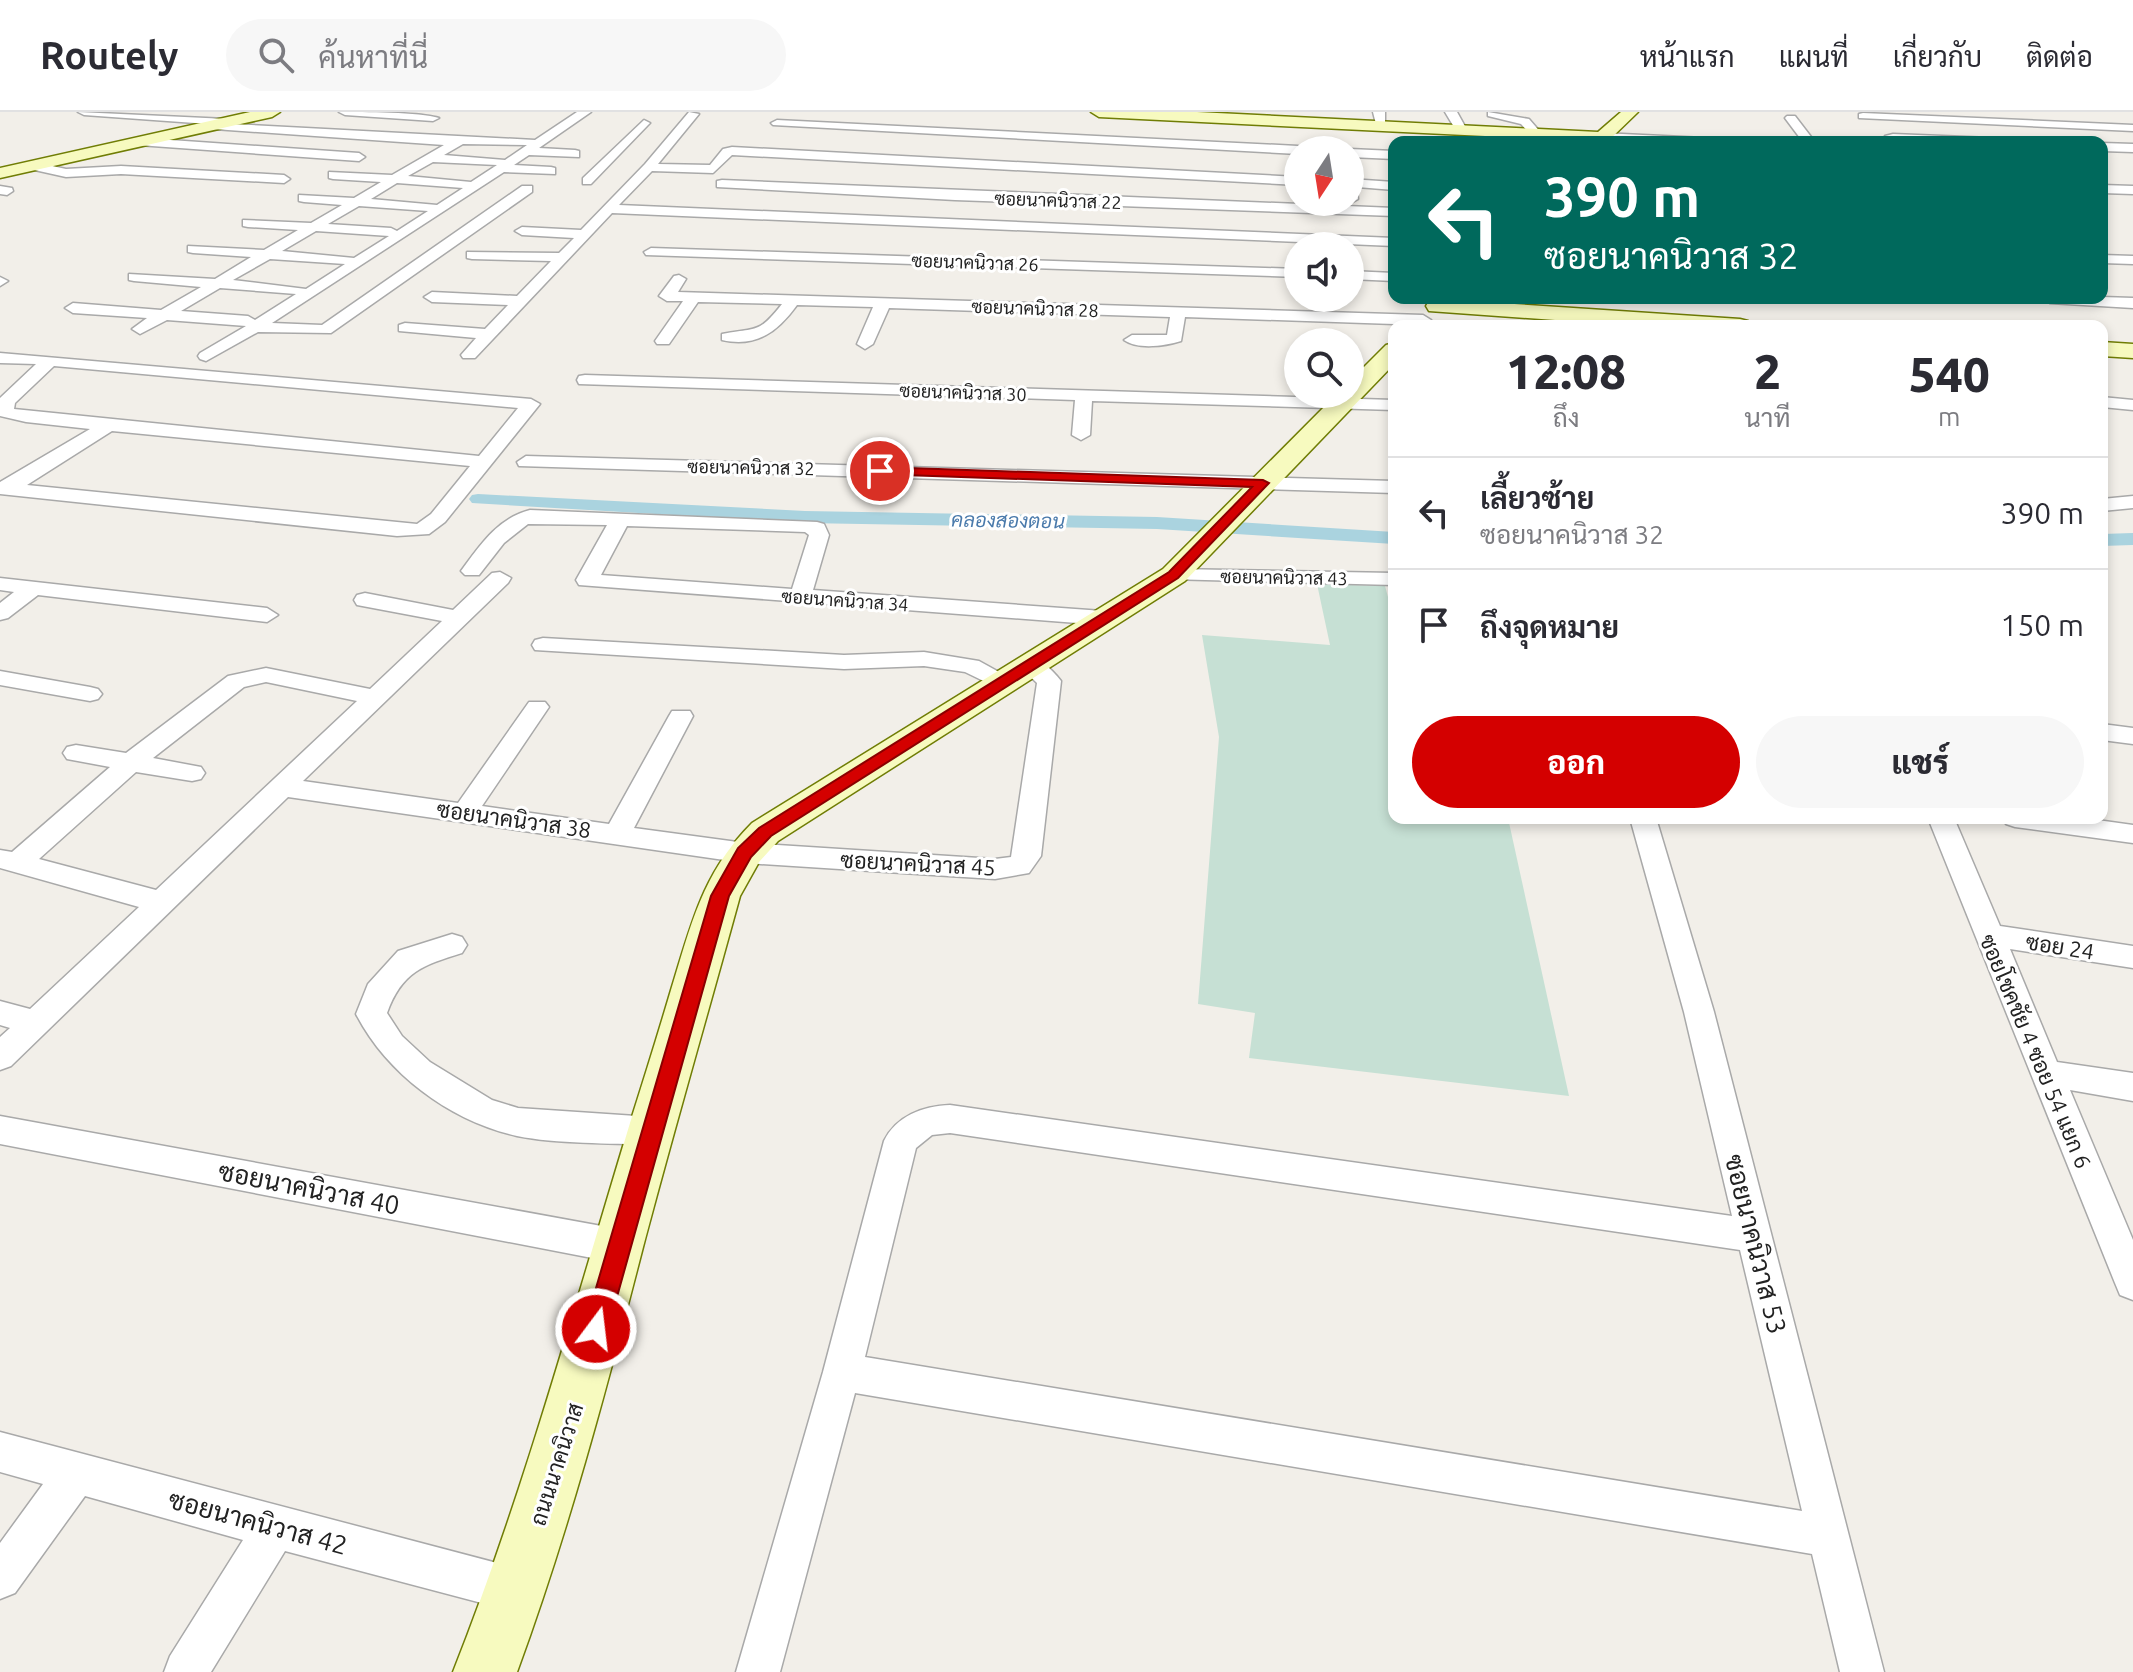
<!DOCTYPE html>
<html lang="th">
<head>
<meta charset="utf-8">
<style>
  :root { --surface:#fff; --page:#f7f7f7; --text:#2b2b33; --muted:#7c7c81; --line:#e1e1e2; --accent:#d40000 }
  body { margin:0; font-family:Ubuntu,Sarabun,sans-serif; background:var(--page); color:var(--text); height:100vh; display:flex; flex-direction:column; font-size:30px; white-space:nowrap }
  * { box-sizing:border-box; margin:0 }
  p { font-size:26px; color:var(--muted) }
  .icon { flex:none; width:44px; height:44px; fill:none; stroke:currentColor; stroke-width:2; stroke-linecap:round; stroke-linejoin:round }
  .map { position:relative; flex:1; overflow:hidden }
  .details { position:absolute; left:1388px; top:208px; width:720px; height:504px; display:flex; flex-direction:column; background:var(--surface); border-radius:16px; box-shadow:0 4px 12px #0003 }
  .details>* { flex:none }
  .banner { position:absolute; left:1388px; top:24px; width:720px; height:168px; border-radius:16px; box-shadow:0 4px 12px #0003; background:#00695c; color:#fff; overflow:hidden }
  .needle { width:52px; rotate:192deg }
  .controls { position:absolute; left:1284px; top:24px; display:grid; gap:16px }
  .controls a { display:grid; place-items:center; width:80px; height:80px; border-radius:50%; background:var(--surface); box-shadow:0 4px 12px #0003; font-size:40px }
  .pin { position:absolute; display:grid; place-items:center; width:68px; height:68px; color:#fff; margin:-34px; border:4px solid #fff; border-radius:50%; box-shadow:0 2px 8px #0007 }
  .me { position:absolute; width:88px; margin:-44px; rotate:15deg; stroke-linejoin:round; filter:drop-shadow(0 0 6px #0008) }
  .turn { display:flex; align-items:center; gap:28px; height:168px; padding:0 24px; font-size:36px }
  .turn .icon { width:104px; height:104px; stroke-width:2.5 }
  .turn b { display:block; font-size:56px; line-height:68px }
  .eta { display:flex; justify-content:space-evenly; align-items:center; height:136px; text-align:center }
  .eta b { font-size:48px; font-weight:800; line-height:56px }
  .action { display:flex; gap:16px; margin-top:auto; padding:16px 24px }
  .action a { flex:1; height:92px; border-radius:48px; background:var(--accent); color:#fff; font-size:32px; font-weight:800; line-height:92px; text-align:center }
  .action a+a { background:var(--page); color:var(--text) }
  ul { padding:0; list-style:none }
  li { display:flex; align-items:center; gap:24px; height:112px; padding:0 24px; border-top:2px solid var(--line) }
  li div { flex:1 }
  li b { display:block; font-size:30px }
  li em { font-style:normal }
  header { display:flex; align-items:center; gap:48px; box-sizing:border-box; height:112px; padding:0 40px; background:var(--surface); border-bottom:2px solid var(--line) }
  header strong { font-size:38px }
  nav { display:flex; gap:44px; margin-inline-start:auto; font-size:28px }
  .search { width:560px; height:72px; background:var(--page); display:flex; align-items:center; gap:20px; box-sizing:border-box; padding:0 28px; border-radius:44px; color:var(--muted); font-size:30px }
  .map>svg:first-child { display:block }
  .wetland { fill:#c6e0d4 }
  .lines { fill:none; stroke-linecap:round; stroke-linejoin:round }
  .canal { fill:#aad3df; fill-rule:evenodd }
  .street-casing { stroke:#a9a9a9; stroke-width:3 }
  .secondary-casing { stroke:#707d05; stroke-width:3 }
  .street { fill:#fff; fill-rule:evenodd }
  .secondary { fill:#f7fabf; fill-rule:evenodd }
  .route { fill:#d40000; stroke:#8a0000; stroke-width:2 }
  .labels { text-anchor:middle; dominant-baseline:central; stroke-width:6; stroke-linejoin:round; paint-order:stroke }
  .far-street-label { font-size:18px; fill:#222; stroke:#fff }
  .far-water-label { font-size:20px; font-style:italic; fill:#4a7aab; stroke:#fff }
  .street-label { font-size:22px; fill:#222; stroke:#fff }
  .near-street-label { font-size:26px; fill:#222; stroke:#fff }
</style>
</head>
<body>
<header>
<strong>Routely</strong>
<div class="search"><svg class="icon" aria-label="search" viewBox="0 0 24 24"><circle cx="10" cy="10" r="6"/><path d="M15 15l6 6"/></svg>ค้นหาที่นี่</div>
<nav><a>หน้าแรก</a><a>แผนที่</a><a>เกี่ยวกับ</a><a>ติดต่อ</a></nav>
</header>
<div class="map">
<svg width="2133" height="1560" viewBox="0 0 2133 1560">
  <rect width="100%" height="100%" fill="#f2efe9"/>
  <path class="wetland" d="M 1317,472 L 1385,474 L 1394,507 L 1394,706 L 1508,706 L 1569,984 L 1249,946 L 1255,901 L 1198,892 L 1219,625 L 1202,523 L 1330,533 Z"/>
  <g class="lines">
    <path class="canal" d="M 478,382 L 805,399 L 1157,405 L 1394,420 L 1394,432 L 1157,417 L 805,411 L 472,391 L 469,387 L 472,383 Z
      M 2133,421 L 2133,433 L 2102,434 L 2102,422 Z"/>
    <g class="street-casing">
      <path id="street" d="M 78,0 L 227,7 L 232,12 L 535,28 L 577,0 L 591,0 L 539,36 L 575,38 L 579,39 L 579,45 L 529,43 L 514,53 L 551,55 L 555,56 L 555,62 L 504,60 L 272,211 L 322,213 L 522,74 L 532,74 L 532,80 L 331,221 L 258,220 L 206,249 L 200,247 L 198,244 L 200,241 L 246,214 L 167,208 L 140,222 L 132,217 L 147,206 L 73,201 L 65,196 L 73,191 L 161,198 L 201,175 L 134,169 L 129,168 L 129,162 L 215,167 L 251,145 L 193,141 L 188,140 L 188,134 L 264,138 L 298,118 L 248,115 L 243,114 L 243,108 L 311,111 L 342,93 L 304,90 L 299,89 L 299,83 L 354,86 L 381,70 L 333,67 L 329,66 L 329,60 L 392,63 L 444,33 L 214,17 L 210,16 L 209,12 L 84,3 ZM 463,32 L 527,33 L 505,48 L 444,43 ZM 433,50 L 497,53 L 471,70 L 408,64 ZM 397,71 L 463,76 L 437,93 L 371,87 ZM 359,94 L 428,99 L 397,119 L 391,116 L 328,112 ZM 316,119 L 389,124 L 354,146 L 282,139 ZM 270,147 L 345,152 L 306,177 L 233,168 ZM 220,176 L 296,182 L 255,208 L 248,204 L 181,199 Z
        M 339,0 C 363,0 420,0 439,6 L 433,9 L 345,3 Z
        M 689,0 L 699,2 L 658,52 L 710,53 L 723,37 L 732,35 L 1298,65 L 1298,73 L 732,43 L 713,61 L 652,59 L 619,93 L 1394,126 L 1394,134 L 612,101 L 475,246 L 463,246 L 461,243 L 476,226 L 399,219 L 399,213 L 405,211 L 485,217 L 508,193 L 432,190 L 424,185 L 432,180 L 517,184 L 551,149 L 472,147 L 467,146 L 467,140 L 559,141 L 574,126 L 522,123 L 515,119 L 522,115 L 581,118 L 645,52 Z
        M 1373,0 L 1385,0 L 1385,16 L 1377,16 Z
        M 1445,0 L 1457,0 L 1467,18 L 1465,20 L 1457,20 Z
        M 1488,0 L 1529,7 L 1542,22 L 1532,24 L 1521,12 L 1488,4 Z
        M 1863,1 L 2133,13 L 2133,19 L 1859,6 L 1859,2 Z
        M 1787,4 L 1795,4 L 1815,30 L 1803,30 L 1785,6 Z
        M 644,8 L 650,11 L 648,13 L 591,72 L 583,72 L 583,66 Z
        M 777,8 L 1298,34 L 1304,38 L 1298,38 L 1298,42 L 773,13 L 771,11 Z
        M 1602,21 L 1704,26 L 1710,30 L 1598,27 L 1598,23 Z
        M 1893,22 L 1991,26 L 1997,30 L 1884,30 L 1885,24 Z
        M 142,26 L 359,41 L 365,45 L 359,49 L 138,33 L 136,30 Z
        M 2102,31 L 2133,32 L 2133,40 L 2102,39 Z
        M 1350,37 L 1394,39 L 1394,47 L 1350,45 L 1347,38 Z
        M 34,50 L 66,57 L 121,54 L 284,63 L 290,67 L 284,71 L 121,62 L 66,65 L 30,57 L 28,54 Z
        M 1350,67 L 1394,70 L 1394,78 L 1357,75 L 1358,87 L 1351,91 L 1347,90 L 1350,90 Z
        M 722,68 L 1394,96 L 1394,104 L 955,88 L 717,75 L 717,69 Z
        M 2102,73 L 2133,74 L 2133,82 L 2102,81 Z
        M 0,74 L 12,76 L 13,79 L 7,83 L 0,82 Z
        M 651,136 L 1298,157 L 1298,165 L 646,143 L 644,140 Z
        M 2102,143 L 2133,144 L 2133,152 L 2102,151 Z
        M 1350,159 L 1394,161 L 1394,169 L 1350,167 Z
        M 679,163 L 686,167 L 678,180 L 1423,203 L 1431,208 L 1423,213 L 1185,205 L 1181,229 C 1165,234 1138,238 1124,228 L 1132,223 L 1167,223 L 1170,205 L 889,196 L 873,232 L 865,237 L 857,232 L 873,195 L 797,193 C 778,219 757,236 722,228 L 722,222 C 756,215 758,223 782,192 L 698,190 L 669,232 L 657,232 L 655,229 L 683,189 L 667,189 L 659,184 L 674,164 Z
        M 0,165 L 8,169 L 0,174 Z
        M 2102,185 L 2133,186 L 2133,196 L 2050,191 L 2042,186 Z
        M 0,241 L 531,287 L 540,292 L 445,410 L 429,422 L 397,424 L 0,382 L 0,370 L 90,317 L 26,310 L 0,304 L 0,286 L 36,252 L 0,251 ZM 54,254 L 518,296 L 479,344 L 14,297 L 15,291 ZM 112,319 L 470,354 L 431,402 L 417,412 L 27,373 Z
        M 585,263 L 1394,288 L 1394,298 L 1092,289 L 1090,323 L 1081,328 L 1072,323 L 1075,288 L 579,272 L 577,268 L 579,264 Z
        M 2102,285 L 2133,288 L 2133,298 L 2102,295 Z
        M 526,344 L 1394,369 L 1394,381 L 519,354 L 517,350 Z
        M 2133,384 L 2133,396 L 2102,399 L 2102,387 Z
        M 530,398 L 817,410 L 824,412 L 829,423 L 813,478 L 1103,499 L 1114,506 L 1103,513 L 579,473 L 576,468 L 607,413 L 528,412 L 504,431 L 479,463 L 465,463 L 461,459 C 480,433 498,406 530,398 ZM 627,414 L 805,420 L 809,423 L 792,477 L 601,463 Z
        M 1174,457 L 1394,461 L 1394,473 L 1167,467 L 1163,463 Z
        M 500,460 L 511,466 L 508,471 L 303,669 L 458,691 L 529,590 L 545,590 L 549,595 L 482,694 L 609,712 L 669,604 L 672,599 L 690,599 L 693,604 L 634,716 L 745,731 L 995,747 L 1011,745 L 1037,571 L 1017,552 L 1021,547 C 1037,543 1051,556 1061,569 L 1041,744 L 1029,761 L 995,767 L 745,751 L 288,685 L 11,954 L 0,958 L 0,925 L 10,916 L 0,913 L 0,889 L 30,897 L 139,795 L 0,756 L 0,738 L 12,740 L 110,655 L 67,647 L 63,641 L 67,635 L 76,633 L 126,641 L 228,564 L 266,556 L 370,577 L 442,509 L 357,493 L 354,488 L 357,483 L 365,481 L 453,498 L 492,461 ZM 266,570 L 357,589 L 156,778 L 39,747 L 136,660 L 192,669 L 201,667 L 205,661 L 201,655 L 153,646 L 244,575 Z
        M 0,466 L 267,496 L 278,503 L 267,510 L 38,483 L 8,506 L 0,508 L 0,491 L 14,480 L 0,478 Z
        M 543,526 L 844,543 L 924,540 L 979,549 L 1008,565 L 1012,570 L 1008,575 L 1000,577 L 965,560 L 924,554 L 844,557 L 535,538 L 532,533 L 535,528 Z
        M 0,559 L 90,575 L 98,577 L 102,582 L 98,587 L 90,589 L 0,573 Z
        M 2102,612 L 2133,616 L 2133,632 L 2102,628 Z
        M 1630,706 L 1656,706 L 1714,900 L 1884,1560 L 1840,1560 L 1812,1442 L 855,1281 L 780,1560 L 736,1560 L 823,1260 L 884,1029 C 896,1004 923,994 950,993 L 1732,1104 L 1684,900 ZM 950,1021 L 1740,1138 L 1802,1399 L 865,1245 L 916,1036 L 932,1023 Z
        M 1928,706 L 1954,706 L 2000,814 L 2133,834 L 2133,856 L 2010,837 L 2057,950 L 2133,961 L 2133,989 L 2070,978 L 2133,1128 L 2133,1188 L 2120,1183 L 2115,1171 Z
        M 2002,706 L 2083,706 L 2133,713 L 2133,731 L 2015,715 L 2006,712 Z
        M 452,822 L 462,825 L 467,833 L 462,841 C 424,853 402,859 387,901 L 402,924 L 430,950 L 492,988 L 518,996 L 651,1005 L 663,1009 L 668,1019 L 663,1029 L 651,1033 C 610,1031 556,1032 517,1024 C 450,1009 387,962 356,902 L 368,872 L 398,839 Z
        M 0,1004 L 618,1117 L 631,1122 L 636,1134 L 631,1146 L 618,1151 L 0,1032 Z
        M 0,1320 L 516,1456 L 531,1463 L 538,1478 L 531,1493 L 516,1500 L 285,1439 L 211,1560 L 164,1560 L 170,1544 L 243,1428 L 85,1384 L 15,1481 L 0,1487 L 0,1431 L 43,1372 L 0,1360 Z"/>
    </g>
    <g class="secondary-casing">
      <path id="secondary" d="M 250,0 L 280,0 L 272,5 L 0,66 L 0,56 Z
        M 1091,0 L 1197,0 L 1598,20 L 1621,0 L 1638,0 L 1607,30 L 1099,5 Z
        M 1437,187 L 1740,207 L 1748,209 L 1751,214 L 1638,214 L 1429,199 L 1426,194 L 1429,189 Z
        M 2102,230 L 2133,232 L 2133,246 L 2102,244 Z
        M 1394,231 L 1394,252 L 1185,469 L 778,729 L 759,750 L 740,784 C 708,901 674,1018 643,1135 C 606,1279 568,1421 517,1560 L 453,1560 C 524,1381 574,1195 630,1011 C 644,967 658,922 671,878 C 691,813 702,761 752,711 L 1163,457 L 1337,282 L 1350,282 L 1350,269 L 1386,233 Z"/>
    </g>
    <use href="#street" class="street"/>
    <use href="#secondary" class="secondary"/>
  </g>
  <path class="route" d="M 880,355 L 1263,368 L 1269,371 L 1178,466 L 771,724 L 751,745 L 729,784 L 608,1217 L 604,1226 L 596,1229 L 587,1226 L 584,1217 L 711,784 L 738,736 L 759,716 L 1169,460 L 1252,375 L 876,362 L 876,356 Z"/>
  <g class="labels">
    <g class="far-street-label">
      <text transform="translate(1058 88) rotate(2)">ซอยนาคนิวาส 22</text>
      <text transform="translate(975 150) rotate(2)">ซอยนาคนิวาส 26</text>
      <text transform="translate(1035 196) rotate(2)">ซอยนาคนิวาส 28</text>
      <text transform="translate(963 280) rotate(2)">ซอยนาคนิวาส 30</text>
      <text transform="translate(751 355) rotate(1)">ซอยนาคนิวาส 32</text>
      <text transform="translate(1284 465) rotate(1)">ซอยนาคนิวาส 43</text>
      <text transform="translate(845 488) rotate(4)">ซอยนาคนิวาส 34</text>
    </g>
    <g class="far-water-label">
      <text transform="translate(1008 408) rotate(1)">คลองสองตอน</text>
    </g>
    <g class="street-label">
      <text transform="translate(514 707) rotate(8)">ซอยนาคนิวาส 38</text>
      <text transform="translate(918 751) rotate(3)">ซอยนาคนิวาส 45</text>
      <text transform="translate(2060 834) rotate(9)">ซอย 24</text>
      <text transform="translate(2036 939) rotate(67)">ซอยโชคชัย 4 ซอย 54 แยก 6</text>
      <text transform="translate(556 1352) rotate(-72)">ถนนนาคนิวาส</text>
    </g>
    <g class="near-street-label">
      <text transform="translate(309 1076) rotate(11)">ซอยนาคนิวาส 40</text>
      <text transform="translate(1756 1132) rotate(76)">ซอยนาคนิวาส 53</text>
      <text transform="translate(258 1410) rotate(15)">ซอยนาคนิวาส 42</text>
    </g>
  </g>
</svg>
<div class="controls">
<a><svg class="needle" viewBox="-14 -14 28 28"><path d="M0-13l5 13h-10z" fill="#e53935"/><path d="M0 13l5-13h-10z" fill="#7c7c81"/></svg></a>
<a><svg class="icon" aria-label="sound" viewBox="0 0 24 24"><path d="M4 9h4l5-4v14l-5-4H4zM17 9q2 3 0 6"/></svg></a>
<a><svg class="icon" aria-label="search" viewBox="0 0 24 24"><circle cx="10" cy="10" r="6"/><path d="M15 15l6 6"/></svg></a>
</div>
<div class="pin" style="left:880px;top:359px;background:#d93025"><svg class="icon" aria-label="arrive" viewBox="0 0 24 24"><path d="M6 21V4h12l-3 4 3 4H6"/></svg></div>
<svg class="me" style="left:596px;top:1217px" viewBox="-20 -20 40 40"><circle r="17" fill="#d40000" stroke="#fff" stroke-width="3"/><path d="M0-11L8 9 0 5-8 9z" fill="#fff"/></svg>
<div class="banner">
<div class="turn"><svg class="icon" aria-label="left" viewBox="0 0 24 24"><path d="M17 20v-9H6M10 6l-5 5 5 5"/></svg><div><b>390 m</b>ซอยนาคนิวาส 32</div></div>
</div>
<section class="details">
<div class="eta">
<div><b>12:08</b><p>ถึง</p></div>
<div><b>2</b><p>นาที</p></div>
<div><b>540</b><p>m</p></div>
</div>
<ul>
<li><svg class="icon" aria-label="left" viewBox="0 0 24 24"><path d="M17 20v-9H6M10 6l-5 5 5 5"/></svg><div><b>เลี้ยวซ้าย</b><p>ซอยนาคนิวาส 32</p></div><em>390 m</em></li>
<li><svg class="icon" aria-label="arrive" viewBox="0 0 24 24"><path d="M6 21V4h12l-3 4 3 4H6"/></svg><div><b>ถึงจุดหมาย</b></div><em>150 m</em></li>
</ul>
<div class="action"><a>ออก</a><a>แชร์</a></div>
</section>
</div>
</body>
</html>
